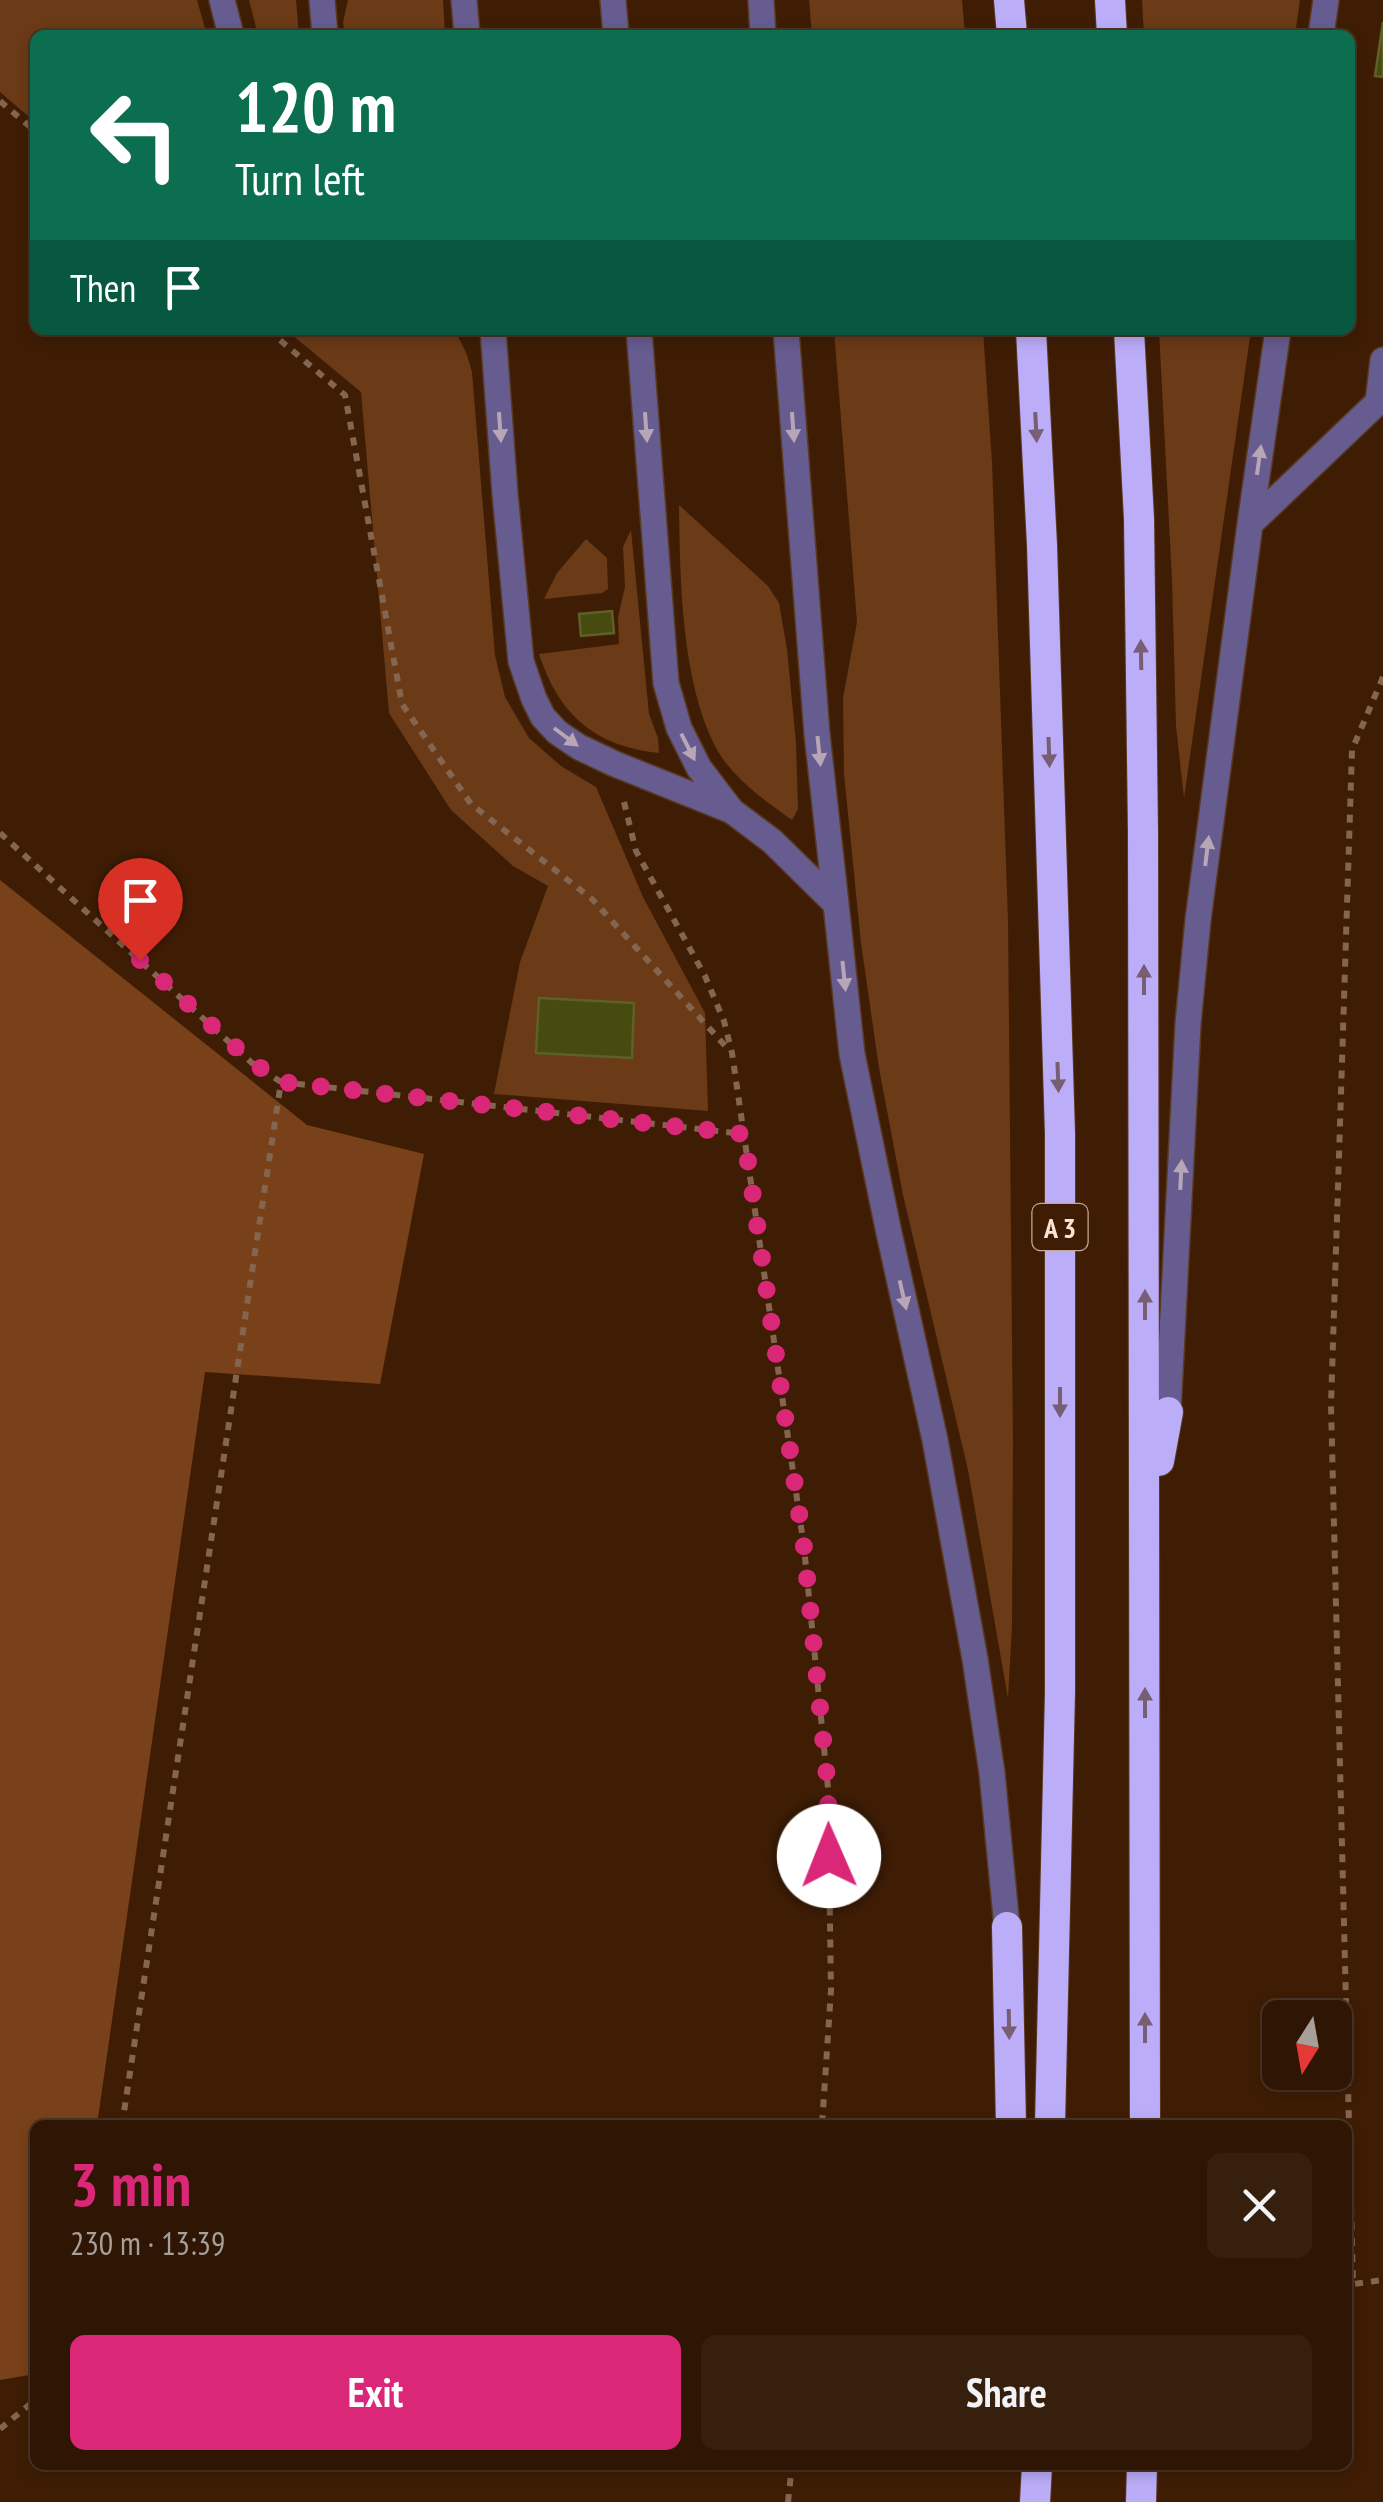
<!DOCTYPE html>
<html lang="en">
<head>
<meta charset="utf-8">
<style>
  :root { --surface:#2f1604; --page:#371f0e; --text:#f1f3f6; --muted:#a79f9a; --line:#4a3526; --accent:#db2777 }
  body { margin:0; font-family:"PT Sans Narrow",sans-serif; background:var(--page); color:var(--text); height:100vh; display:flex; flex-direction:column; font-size:38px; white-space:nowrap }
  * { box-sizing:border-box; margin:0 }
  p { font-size:32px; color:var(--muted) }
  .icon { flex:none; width:55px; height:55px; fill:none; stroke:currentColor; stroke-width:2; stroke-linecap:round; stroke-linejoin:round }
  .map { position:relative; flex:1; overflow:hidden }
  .panel { position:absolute; left:30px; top:2120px; width:1322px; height:350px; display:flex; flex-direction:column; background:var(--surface); border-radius:15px; box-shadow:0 5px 15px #0003,0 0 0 2px var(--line) }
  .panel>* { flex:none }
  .banner { position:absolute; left:30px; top:30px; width:1325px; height:305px; border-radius:15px; box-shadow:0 5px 15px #0003,0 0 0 2px var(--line); background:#0b6e4f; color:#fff; overflow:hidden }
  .needle { width:65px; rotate:191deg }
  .controls { position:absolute; left:1262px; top:2000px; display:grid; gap:20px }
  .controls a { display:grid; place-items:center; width:90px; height:90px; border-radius:15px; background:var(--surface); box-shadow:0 5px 15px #0003,0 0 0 2px var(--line); font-size:50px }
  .pin { position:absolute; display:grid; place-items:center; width:85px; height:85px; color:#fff; margin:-102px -42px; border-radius:50% 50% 50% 0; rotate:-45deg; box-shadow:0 0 10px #0007 }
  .pin .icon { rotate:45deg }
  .me { position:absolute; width:110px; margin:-55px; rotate:359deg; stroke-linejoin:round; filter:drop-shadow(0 0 8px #0008) }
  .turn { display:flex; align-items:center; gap:35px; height:210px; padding:0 40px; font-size:45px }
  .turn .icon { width:130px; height:130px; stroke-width:2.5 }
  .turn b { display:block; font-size:70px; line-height:85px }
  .then { display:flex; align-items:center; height:95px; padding:0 40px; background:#0003; gap:20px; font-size:38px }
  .round { display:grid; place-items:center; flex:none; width:105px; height:105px; border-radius:15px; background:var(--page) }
  .head { display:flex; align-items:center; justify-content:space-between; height:170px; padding:0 40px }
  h1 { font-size:60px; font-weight:700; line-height:75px; color:var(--accent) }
  .cta { display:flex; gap:20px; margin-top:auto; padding:20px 40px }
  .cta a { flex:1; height:115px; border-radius:15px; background:var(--accent); color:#fff; font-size:40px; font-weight:700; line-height:115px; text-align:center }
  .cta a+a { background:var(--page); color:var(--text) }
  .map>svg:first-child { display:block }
  .green { fill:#6b3a16 }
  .forest { fill:#794119 }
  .building { fill:#484b0f; stroke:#5d6128; stroke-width:2.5 }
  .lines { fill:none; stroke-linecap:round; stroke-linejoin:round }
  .minor-casing { stroke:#593922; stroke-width:28 }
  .highway-casing { stroke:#593922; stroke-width:32 }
  .path { stroke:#836550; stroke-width:6; stroke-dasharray:8 8; stroke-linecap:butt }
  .minor { stroke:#665c8f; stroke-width:25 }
  .highway { stroke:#bcadf9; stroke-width:30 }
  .oneway { fill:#b8a6b6 }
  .oneway2 { fill:#775e73 }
  .route { stroke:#db2777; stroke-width:18; stroke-dasharray:0 32.4 }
  .labels { text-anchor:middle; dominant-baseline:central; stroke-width:9; stroke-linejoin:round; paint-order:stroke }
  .shield { fill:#3f1d05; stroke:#c3a897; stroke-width:2.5 }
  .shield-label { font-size:28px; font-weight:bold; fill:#fbe3d6 }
</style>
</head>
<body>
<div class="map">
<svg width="1383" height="2502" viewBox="0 0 1383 2502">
  <rect width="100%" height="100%" fill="#3f1d05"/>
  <path class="green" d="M 0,0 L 197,0 L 207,35 L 35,35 L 35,122 L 0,92 Z
    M 249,0 L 296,0 L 299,35 L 258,35 Z
    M 348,0 L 443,0 L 445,35 L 345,35 L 343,22 Z
    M 809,0 L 962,0 L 965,35 L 812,35 Z
    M 1142,0 L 1300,0 L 1295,35 L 1144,35 Z
    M 286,330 L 453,330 C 463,343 468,356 472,372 L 495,655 L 505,697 L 529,738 L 561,766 L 596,787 L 643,897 L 705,1013 L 708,1111 L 494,1094 L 520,962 L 548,886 L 513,866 L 451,810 L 389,713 L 361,392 Z
    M 834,330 L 983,330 L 992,462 L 1008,921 L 1013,1442 L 1012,1627 L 1008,1698 L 968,1470 L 903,1195 L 879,1068 L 861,943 L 844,774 L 843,698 L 857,622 Z
    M 1159,330 L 1251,330 L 1184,798 L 1176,726 L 1172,580 Z
    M 679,505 L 768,586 L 779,603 L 787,649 L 796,743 L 798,809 L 792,820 C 764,800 732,778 715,746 C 681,679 680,579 679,505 Z
    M 631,530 L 649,714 L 658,738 L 659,753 C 594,746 559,715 539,654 L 619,644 L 618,617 L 625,587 L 623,547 Z
    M 586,539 L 607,558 L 608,589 L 602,593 L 544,599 L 557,573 Z"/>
  <path class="forest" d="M 0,880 L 307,1125 L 424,1154 L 380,1384 L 205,1372 L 97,2125 L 35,2125 L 35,2374 L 0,2380 Z"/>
  <path class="building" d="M 1383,22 L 1383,77 L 1375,76 Z
    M 612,611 L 614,633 L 581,636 L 579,614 Z
    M 539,998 L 634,1003 L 632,1058 L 536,1053 Z"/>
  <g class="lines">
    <g class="minor-casing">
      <path id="minor" d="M 222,0 L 231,35
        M 322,0 L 325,35
        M 464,0 L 467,35
        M 613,0 L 616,35
        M 761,0 L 763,35
        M 1321,35 L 1326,0
        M 493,330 L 505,494 L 521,661 L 534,699 L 543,717 L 557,732 L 579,747 L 615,764 L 732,811 L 772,841 L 836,904 L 852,1054 L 889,1233 L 935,1440 L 975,1659 L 992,1773 L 1007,1927
        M 639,330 L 666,683 L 679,728 L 699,768 L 732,811
        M 786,330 L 817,734 L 836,904
        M 1250,524 L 1378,402 L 1383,360
        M 1168,1412 L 1188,1024 L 1198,920 L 1250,524 L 1278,330"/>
    </g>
    <g class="highway-casing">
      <path id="highway" d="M 1009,0 L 1012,35
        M 1110,0 L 1112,35
        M 1031,330 L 1042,545 L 1060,1134 L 1060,1692 L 1050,2125
        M 1129,330 L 1139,519 L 1143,833 L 1145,2125
        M 1159,1461 L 1168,1412
        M 1007,1927 L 1011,2125
        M 1035,2502 L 1037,2465
        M 1141,2502 L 1142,2465"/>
    </g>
    <path class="path" d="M 0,101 L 35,131
      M 268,330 L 345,395 L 402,704 L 471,804 L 592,899 L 729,1050
      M 1383,677 L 1352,750 L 1331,1405 L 1353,2284 L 1383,2280
      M 624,802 L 636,851 L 705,976 L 724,1021 L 732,1053 L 804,1547 L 828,1788 L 831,1990 L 822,2125
      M 0,833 L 252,1063 L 281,1082 L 122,2125
      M 281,1082 L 744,1134
      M 0,2429 L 35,2400
      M 788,2502 L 792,2465"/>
    <use href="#minor" class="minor"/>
    <use href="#highway" class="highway"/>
  </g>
  <defs><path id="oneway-solid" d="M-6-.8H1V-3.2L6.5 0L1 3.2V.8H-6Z" transform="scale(2.5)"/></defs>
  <g class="oneway">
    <use href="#oneway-solid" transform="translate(500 427) rotate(86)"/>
    <use href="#oneway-solid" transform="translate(646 427) rotate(86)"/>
    <use href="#oneway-solid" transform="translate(793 427) rotate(86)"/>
    <use href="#oneway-solid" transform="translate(1259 460) rotate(-82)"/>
    <use href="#oneway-solid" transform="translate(566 737) rotate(37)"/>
    <use href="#oneway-solid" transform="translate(688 747) rotate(63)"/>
    <use href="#oneway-solid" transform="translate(819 751) rotate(84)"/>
    <use href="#oneway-solid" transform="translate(1207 851) rotate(-83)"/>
    <use href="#oneway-solid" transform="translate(844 976) rotate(84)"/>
    <use href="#oneway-solid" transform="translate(1181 1175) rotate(-87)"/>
    <use href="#oneway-solid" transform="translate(903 1295) rotate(77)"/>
  </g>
  <g class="oneway2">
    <use href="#oneway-solid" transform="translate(1036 427) rotate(87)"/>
    <use href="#oneway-solid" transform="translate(1141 655) rotate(-91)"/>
    <use href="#oneway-solid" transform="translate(1049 752) rotate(88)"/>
    <use href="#oneway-solid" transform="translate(1144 980) rotate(-90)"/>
    <use href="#oneway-solid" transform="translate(1058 1077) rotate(88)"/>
    <use href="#oneway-solid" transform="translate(1145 1305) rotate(-90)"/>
    <use href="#oneway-solid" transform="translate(1060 1402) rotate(90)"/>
    <use href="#oneway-solid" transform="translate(1145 1703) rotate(-90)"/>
    <use href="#oneway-solid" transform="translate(1009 2024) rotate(89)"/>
    <use href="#oneway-solid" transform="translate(1145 2028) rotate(-90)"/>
  </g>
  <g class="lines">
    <path class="route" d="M 140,960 L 252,1062 L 281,1082 L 744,1134 L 804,1547 L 828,1788 L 829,1856"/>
  </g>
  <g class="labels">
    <rect class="shield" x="1032.5" y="1204" width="55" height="46" rx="8"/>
    <g class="shield-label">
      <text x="1060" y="1227">A 3</text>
    </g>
  </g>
</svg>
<div class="controls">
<a><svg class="needle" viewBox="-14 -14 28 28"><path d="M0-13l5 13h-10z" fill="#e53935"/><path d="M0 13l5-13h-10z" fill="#a79f9a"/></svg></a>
</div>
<div class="pin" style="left:140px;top:960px;background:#d93025"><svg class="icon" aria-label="arrive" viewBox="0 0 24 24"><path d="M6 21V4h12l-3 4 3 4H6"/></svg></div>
<svg class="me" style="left:829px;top:1856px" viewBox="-20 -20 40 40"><circle r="19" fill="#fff"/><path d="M0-13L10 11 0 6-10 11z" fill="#db2777"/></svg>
<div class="banner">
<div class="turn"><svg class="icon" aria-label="left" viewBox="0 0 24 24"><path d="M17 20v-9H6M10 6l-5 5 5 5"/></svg><div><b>120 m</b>Turn left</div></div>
<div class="then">Then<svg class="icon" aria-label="arrive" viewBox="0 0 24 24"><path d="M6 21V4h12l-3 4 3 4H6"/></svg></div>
</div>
<section class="panel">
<div class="head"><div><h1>3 min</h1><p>230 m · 13:39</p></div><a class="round"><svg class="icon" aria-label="close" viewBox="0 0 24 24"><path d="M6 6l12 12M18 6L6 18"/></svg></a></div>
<div class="cta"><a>Exit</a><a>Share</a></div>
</section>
</div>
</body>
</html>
